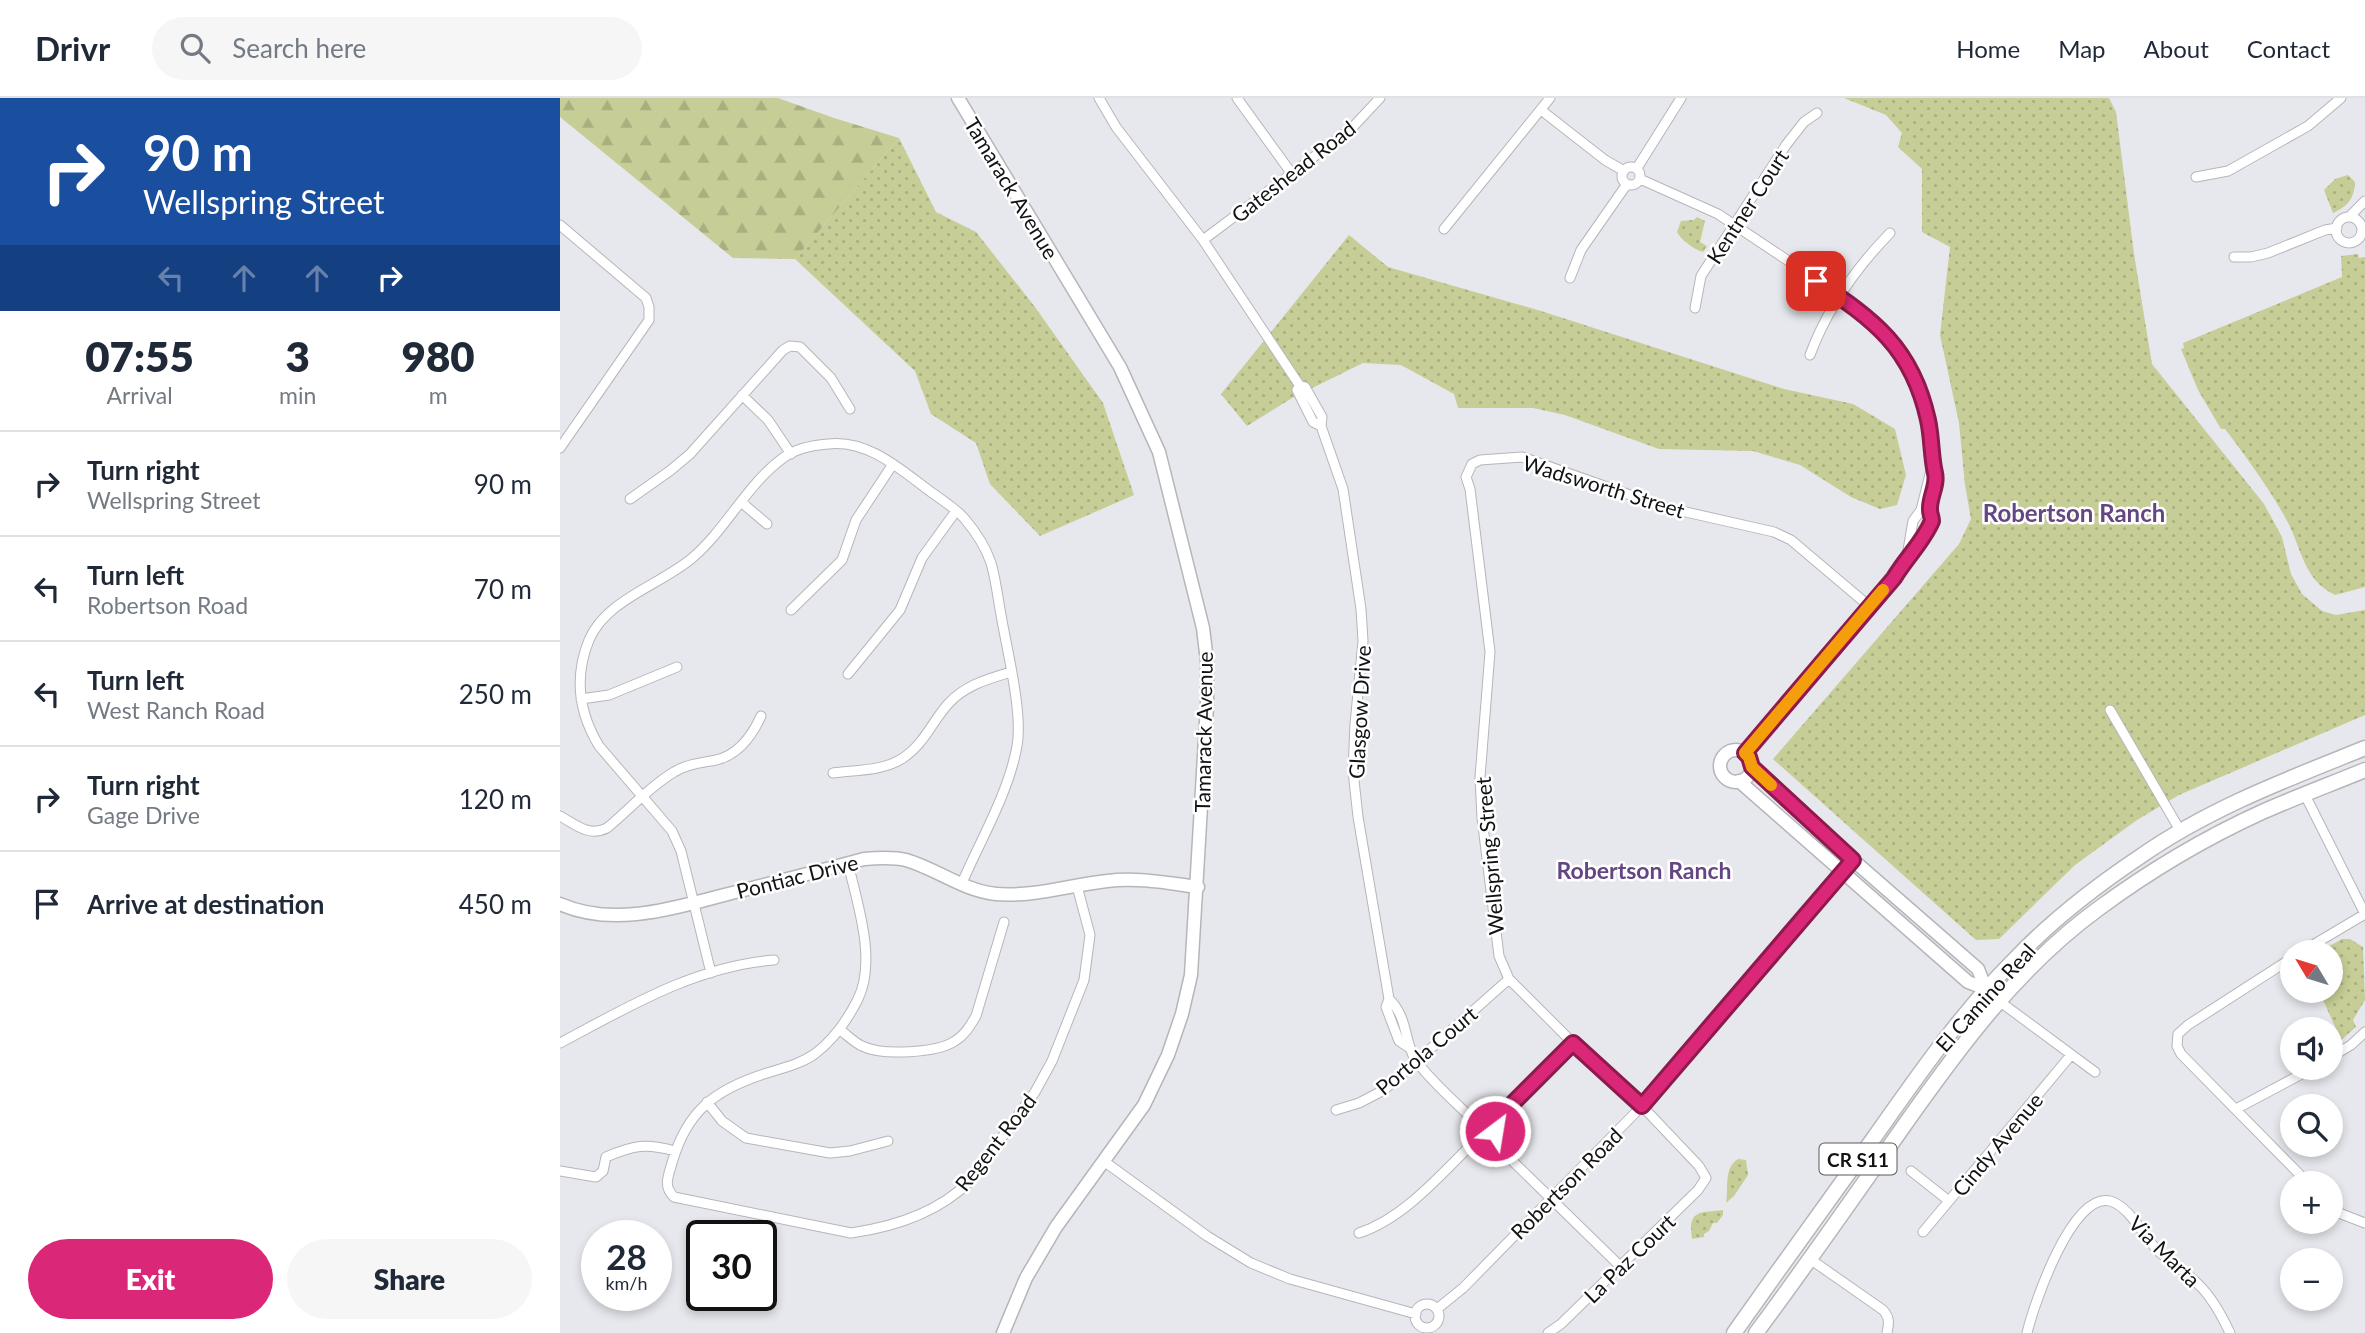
<!DOCTYPE html>
<html lang="en">
<head>
<meta charset="utf-8">
<style>
  :root { --surface:#fff; --page:#f6f6f7; --text:#1f2937; --muted:#747a83; --line:#e0e1e3; --accent:#db2777 }
  body { margin:0; font-family:Lato,sans-serif; background:var(--page); color:var(--text); height:100vh; display:flex; flex-direction:column; font-size:26px; white-space:nowrap }
  * { box-sizing:border-box; margin:0 }
  p { font-size:23px; color:var(--muted) }
  .icon { flex:none; width:38px; height:38px; fill:none; stroke:currentColor; stroke-width:2; stroke-linecap:round; stroke-linejoin:round }
  .map { position:relative; flex:1; overflow:hidden }
  .side { display:flex; flex-direction:column; background:var(--surface); width:560px }
  .side>* { flex:none }
  .hud { background:#1a4fa0; color:#fff; overflow:hidden }
  .needle { width:46px; rotate:308deg }
  .controls { position:absolute; left:1720px; top:842px; display:grid; gap:14px }
  .controls a { display:grid; place-items:center; width:63px; height:63px; border-radius:50%; background:var(--surface); box-shadow:0 4px 10px #0003; font-size:35px }
  .speed { position:absolute; left:21px; top:1122px; display:flex; gap:14px; font-size:35px; font-weight:700; text-align:center }
  .speed>* { display:grid; place-content:center; width:91px; height:91px; border-radius:50%; background:var(--surface); box-shadow:0 4px 10px #0003; line-height:1 }
  .speed small { font-size:18px; font-weight:400 }
  .speed .limit { border:4px solid #111; border-radius:10px; background:#fff; color:#111 }
  .pin { position:absolute; display:grid; place-items:center; width:60px; height:60px; color:#fff; margin:-30px; border-radius:14px; box-shadow:0 4px 10px #0006 }
  .me { position:absolute; width:77px; margin:-38px; rotate:31deg; stroke-linejoin:round; filter:drop-shadow(0 0 5px #0008) }
  .turn { display:flex; align-items:center; gap:24px; height:147px; padding:0 28px; font-size:32px }
  .turn .icon { width:91px; height:91px; stroke-width:2.5 }
  .turn b { display:block; font-size:49px; line-height:60px }
  .lanes { display:flex; align-items:center; height:66px; padding:0 28px; background:#0003; justify-content:center; gap:35px; direction:ltr }
  .lanes .off { opacity:.35 }
  .eta { display:flex; justify-content:space-evenly; align-items:center; height:119px; text-align:center }
  .eta b { font-size:42px; font-weight:800; line-height:49px }
  .primary-button { display:flex; gap:14px; margin-top:auto; padding:14px 28px }
  .primary-button a { flex:1; height:80px; border-radius:42px; background:var(--accent); color:#fff; font-size:28px; font-weight:800; line-height:80px; text-align:center }
  .primary-button a+a { background:var(--page); color:var(--text) }
  ul { padding:0; list-style:none }
  li { display:flex; align-items:center; gap:21px; height:105px; padding:0 28px; border-top:2px solid var(--line) }
  li div { flex:1 }
  li b { display:block; font-size:26px }
  li em { font-style:normal }
  header { display:flex; align-items:center; gap:42px; box-sizing:border-box; height:98px; padding:0 35px; background:var(--surface); border-bottom:2px solid var(--line) }
  header strong { font-size:33px }
  nav { display:flex; gap:38px; margin-inline-start:auto; font-size:24px }
  .search { width:490px; height:63px; background:var(--page); display:flex; align-items:center; gap:18px; box-sizing:border-box; padding:0 24px; border-radius:38px; color:var(--muted); font-size:26px }
  main { display:flex; flex:1; min-height:0 }
  .map>svg:first-child { display:block }
  .green { fill:url(#green-dots) }
  .forest { fill:url(#forest-firs) }
  .lines { fill:none; stroke-linecap:round; stroke-linejoin:round }
  .street-casing { stroke:#b5b6ba; stroke-width:11 }
  .secondary-casing { stroke:#b5b6ba; stroke-width:15 }
  .primary-casing { stroke:#b5b6ba; stroke-width:17 }
  .street { stroke:#fff; stroke-width:9 }
  .secondary { stroke:#fff; stroke-width:12 }
  .primary { stroke:#fff; stroke-width:14 }
  .route-casing { stroke:#8e194d; stroke-width:18 }
  .route { stroke:#db2777; stroke-width:12 }
  .slow { stroke:#f59e0b; stroke-width:12 }
  .labels { text-anchor:middle; dominant-baseline:central; stroke-width:5; stroke-linejoin:round; paint-order:stroke }
  .shield { fill:#fff; stroke:#58595a; stroke-width:2 }
  .shield-label { font-size:19px; font-weight:bold; fill:#111213 }
  .street-label { font-size:21px; fill:#111213; stroke:#fff }
  .neighbourhood-label { font-size:23px; font-weight:bold; fill:#644682; stroke:#fff }
  .quarter-label { font-size:24px; font-weight:bold; fill:#644682; stroke:#fff }
</style>
</head>
<body>
<header>
<strong>Drivr</strong>
<div class="search"><svg class="icon" aria-label="search" viewBox="0 0 24 24"><circle cx="10" cy="10" r="6"/><path d="M15 15l6 6"/></svg>Search here</div>
<nav><a>Home</a><a>Map</a><a>About</a><a>Contact</a></nav>
</header>
<main>
<section class="side">
<div class="hud">
<div class="turn"><svg class="icon" aria-label="right" viewBox="0 0 24 24"><path d="M7 20v-9h11M14 6l5 5-5 5"/></svg><div><b>90 m</b>Wellspring Street</div></div>
<div class="lanes"><svg class="icon off" aria-label="left" viewBox="0 0 24 24"><path d="M17 20v-9H6M10 6l-5 5 5 5"/></svg><svg class="icon off" aria-label="ahead" viewBox="0 0 24 24"><path d="M12 20V5M6 11l6-6 6 6"/></svg><svg class="icon off" aria-label="ahead" viewBox="0 0 24 24"><path d="M12 20V5M6 11l6-6 6 6"/></svg><svg class="icon" aria-label="right" viewBox="0 0 24 24"><path d="M7 20v-9h11M14 6l5 5-5 5"/></svg></div>
</div>
<div class="eta">
<div><b>07:55</b><p>Arrival</p></div>
<div><b>3</b><p>min</p></div>
<div><b>980</b><p>m</p></div>
</div>
<ul>
<li><svg class="icon" aria-label="right" viewBox="0 0 24 24"><path d="M7 20v-9h11M14 6l5 5-5 5"/></svg><div><b>Turn right</b><p>Wellspring Street</p></div><em>90 m</em></li>
<li><svg class="icon" aria-label="left" viewBox="0 0 24 24"><path d="M17 20v-9H6M10 6l-5 5 5 5"/></svg><div><b>Turn left</b><p>Robertson Road</p></div><em>70 m</em></li>
<li><svg class="icon" aria-label="left" viewBox="0 0 24 24"><path d="M17 20v-9H6M10 6l-5 5 5 5"/></svg><div><b>Turn left</b><p>West Ranch Road</p></div><em>250 m</em></li>
<li><svg class="icon" aria-label="right" viewBox="0 0 24 24"><path d="M7 20v-9h11M14 6l5 5-5 5"/></svg><div><b>Turn right</b><p>Gage Drive</p></div><em>120 m</em></li>
<li><svg class="icon" aria-label="arrive" viewBox="0 0 24 24"><path d="M6 21V4h12l-3 4 3 4H6"/></svg><div><b>Arrive at destination</b></div><em>450 m</em></li>
</ul>
<div class="primary-button"><a>Exit</a><a>Share</a></div>
</section>
<div class="map">
<svg width="1805" height="1235" viewBox="0 0 1805 1235">
  <defs>
    <pattern id="green-dots" width="8" height="8" patternUnits="userSpaceOnUse" patternTransform="scale(1.75)"><rect width="8" height="8" fill="#c7cd96"/><path d="M2 2h.1M6 6h.1" fill="none" stroke="#aaaf80" stroke-width="1.8" stroke-linecap="round"/></pattern>
    <pattern id="forest-firs" width="22" height="20" patternUnits="userSpaceOnUse" patternTransform="scale(1.75)"><rect width="22" height="20" fill="#c7cd96"/><path d="M5 1l3.5 6h-7zM16 11l3.5 6h-7z" fill="#aaaf80"/></pattern>
  </defs>
  <rect width="100%" height="100%" fill="#e7e8ed"/>
  <path class="green" d="M 1284,0 L 1549,0 L 1556,14 L 1574,156 L 1592,266 L 1704,406 L 1722,439 L 1731,476 L 1742,496 L 1762,513 L 1776,517 L 1805,512 L 1805,617 L 1619,697 L 1577,722 L 1515,767 L 1439,841 L 1416,842 L 1213,661 L 1399,446 L 1411,421 L 1405,387 L 1399,325 L 1380,237 L 1390,149 L 1362,134 L 1362,71 L 1338,49 L 1342,35 L 1326,17 Z
    M 339,40 L 376,114 L 416,134 L 475,209 L 543,305 L 574,397 L 480,438 L 430,386 L 416,345 L 371,316 L 355,273 L 235,161 Z
    M 1788,77 L 1795,84 C 1794,101 1788,108 1773,115 L 1764,92 L 1775,81 Z
    M 1137,119 L 1145,123 L 1140,144 L 1147,148 L 1143,154 C 1135,152 1121,142 1117,134 L 1121,123 L 1134,122 Z
    M 789,137 L 828,169 L 981,213 L 1224,291 L 1293,306 L 1335,331 L 1346,377 L 1337,407 L 1320,411 L 1291,399 L 1240,367 L 1193,353 L 1099,351 L 1005,317 L 973,310 L 898,310 L 894,296 L 841,267 L 803,265 L 732,300 L 687,328 L 661,296 Z
    M 1798,156 L 1799,160 L 1805,159 L 1805,489 L 1775,497 C 1742,481 1742,449 1726,421 C 1709,390 1687,360 1665,331 L 1661,331 L 1638,292 L 1621,251 L 1624,250 L 1623,245 L 1782,179 L 1781,158 Z
    M 1782,841 L 1790,841 L 1803,849 L 1805,902 L 1793,922 L 1796,929 L 1781,942 L 1759,893 L 1771,892 L 1771,854 L 1759,854 Z
    M 1178,1061 L 1186,1062 L 1188,1077 L 1174,1098 L 1166,1105 C 1169,1092 1163,1070 1178,1061 Z
    M 1163,1112 L 1163,1117 L 1157,1125 L 1153,1125 L 1149,1133 L 1144,1136 L 1144,1139 L 1132,1141 C 1128,1112 1138,1115 1163,1112 Z"/>
  <path class="forest" d="M 0,0 L 218,0 L 274,20 L 339,40 L 235,161 L 173,160 L 0,19 Z"/>
  <g class="lines">
    <g class="street-casing">
      <path id="street" d="M 539,0 L 556,29 L 643,142 L 740,288 L 745,289 L 762,319 L 761,328 L 783,391 L 801,511 L 803,543 L 795,626 L 793,673 L 798,719 L 829,901 L 826,909 L 839,943 L 848,949
        M 677,0 L 732,76
        M 981,12 L 1045,62 L 1064,73
        M1062 78a9 9 0 1 1 18 0a9 9 0 1 1-18 0Z
        M 1077,70 L 1121,0
        M 1636,79 L 1668,73 L 1748,28 L 1781,0
        M 1080,81 L 1158,116 L 1290,204 L 1319,228 L 1346,262 L 1359,292 L 1368,323 L 1372,368 L 1376,376 L 1370,428 L 1334,480 L 1185,655
        M 1789,119 L 1805,103
        M1776 132a13 13 0 1 1 26 0a13 13 0 1 1-26 0Z
        M 0,127 L 86,200 L 89,209 L 89,222 L 0,350
        M 884,131 L 990,0
        M 643,142 L 791,31 L 820,0
        M 1674,159 L 1691,159 L 1708,155 L 1765,132 L 1777,130
        M 1010,180 L 1021,152 L 1067,86
        M 1135,210 L 1141,178 L 1226,47 L 1244,24 L 1257,15
        M 1250,257 C 1267,211 1296,170 1330,135
        M 740,288 L 737,292 L 753,324 L 761,328
        M 182,297 L 208,322 L 231,356
        M 70,401 L 111,372 L 130,356 L 223,252 L 230,248 L 240,249 L 271,280 L 290,311
        M 181,404 L 207,426
        M 1347,458 L 1353,423 L 1361,412 L 1372,368
        M 231,512 L 282,462 L 296,422 L 333,366
        M 288,576 L 340,512 L 362,460 L 396,413
        M 21,601 L 49,597 L 117,569
        M 1550,612 L 1621,734
        M 273,675 C 295,672 324,673 343,660 C 364,646 372,624 388,606 C 405,587 428,581 451,574
        M 1745,697 L 1805,816
        M 0,718 C 16,727 29,739 47,730 C 69,712 90,688 114,674 C 127,666 141,665 156,662 C 178,657 192,638 201,618
        M 288,765 C 297,805 317,862 298,901 C 288,921 274,941 256,955 C 241,966 223,970 207,975 C 156,991 127,1012 112,1065 C 108,1079 103,1088 114,1099 L 291,1135 C 333,1129 379,1114 410,1083 L 475,994 L 492,963 L 524,882 L 530,837 L 517,788
        M 1741,854 L 1805,816
        M 1732,860 L 1628,927 L 1618,936 L 1617,948 L 1621,956 L 1748,1085
        M 151,875 L 121,753 L 112,733 L 39,648 C 19,615 14,579 29,542 C 46,502 98,488 131,461 C 166,432 186,387 223,360 C 235,351 254,347 268,346 C 308,341 341,372 371,394 C 382,402 395,410 404,420 C 415,433 426,450 431,465 C 436,482 438,501 441,517 C 447,552 463,615 457,648 C 449,694 420,743 402,785
        M 829,901 C 848,919 844,943 855,961 C 869,982 899,1007 917,1026
        M 1439,903 L 1535,974
        M 280,932 C 287,937 295,945 302,948 C 322,958 377,955 395,943 C 405,937 410,928 416,918 L 444,824
        M 0,945 C 68,909 136,868 214,862
        M 1771,959 L 1791,947 L 1805,934
        M 147,1004 L 162,1023 L 186,1040 L 270,1055 L 290,1053 L 328,1043
        M 1676,1011 L 1753,970
        M 776,1012 L 799,1005 L 824,992 L 949,881
        M913 1033a11 11 0 1 1 22 0a11 11 0 1 1-22 0Z
        M 933,1027 L 1013,945
        M 931,1042 L 1060,1168
        M 545,1064 L 647,1138 L 691,1165 L 730,1181 L 856,1216
        M 0,1073 L 36,1079 L 43,1073 L 46,1059 C 74,1047 86,1045 115,1053
        M 1351,1073 L 1389,1103
        M 1771,1108 L 1779,1115 L 1805,1125
        M 1363,1134 L 1511,957
        M 799,1135 C 845,1120 883,1074 917,1041
        M 1250,1161 L 1323,1212 C 1330,1220 1329,1225 1327,1235
        M855 1218a12 12 0 1 1 24 0a12 12 0 1 1-24 0Z
        M 877,1211 L 903,1190 L 1082,1008 L 1293,762
        M 988,1235 L 1001,1226 L 1138,1092 L 1146,1080 L 1139,1068 L 1082,1008 L 1013,945 L 949,881 L 939,858 L 922,720 L 920,679 L 930,554 L 910,391 L 906,379 L 912,366 L 920,362 L 962,359 L 1104,409 L 1214,434 L 1231,442 L 1309,508
        M 1467,1235 C 1474,1206 1512,1094 1550,1103 C 1568,1107 1584,1138 1597,1152 C 1610,1164 1626,1174 1638,1186 C 1652,1199 1662,1218 1670,1235"/>
    </g>
    <g class="secondary-casing">
      <path id="secondary" d="M 398,0 L 560,269 L 599,354 L 643,530 L 647,563 L 647,607 L 631,877 L 622,916 L 608,957 L 584,1007 L 496,1129 L 466,1180 L 443,1235
        M1160 668a16 16 0 1 1 32 0a16 16 0 1 1-32 0Z
        M 1192,669 L 1293,762 L 1418,871 L 1426,891
        M 1179,683 L 1408,884 L 1426,891 L 1439,903
        M 0,806 C 59,832 125,806 184,792 C 224,782 264,772 304,761 C 317,760 333,759 346,762 C 377,771 404,793 436,796 C 474,799 510,787 547,783 C 577,779 608,785 638,789"/>
    </g>
    <g class="primary-casing">
      <path id="primary" d="M 1174,1235 C 1220,1170 1267,1105 1313,1041 C 1357,979 1400,916 1454,862 C 1491,823 1536,788 1581,758 C 1650,710 1728,681 1805,650
        M 1196,1235 C 1246,1168 1293,1100 1341,1032 C 1398,951 1457,870 1538,811 C 1588,774 1645,740 1702,714 C 1736,699 1771,686 1805,672"/>
    </g>
    <use href="#street" class="street"/>
    <use href="#secondary" class="secondary"/>
    <use href="#primary" class="primary"/>
  </g>
  <g class="lines">
    <g class="route-casing">
      <path id="route" d="M 935,1033 L 933,1027 L 940,1018 L 1013,945 L 1082,1008 L 1293,762 L 1192,669 L 1189,659 L 1185,655 L 1334,480 C 1346,460 1363,444 1372,423 C 1372,419 1370,416 1370,412 C 1369,400 1378,387 1375,375 C 1371,358 1372,340 1368,322 C 1352,249 1314,222 1256,183"/>
    </g>
    <use href="#route" class="route"/>
    <path class="slow" d="M 1211,687 L 1192,669 L 1189,659 L 1185,655 L 1323,492"/>
  </g>
  <g class="labels">
    <rect class="shield" x="1259.5" y="1045.5" width="77" height="31" rx="5"/>
    <g class="shield-label">
      <text x="1298" y="1061">CR S11</text>
    </g>
    <g class="street-label">
      <text transform="translate(733 73) rotate(-38)">Gateshead Road</text>
      <text transform="translate(452 90) rotate(59)">Tamarack Avenue</text>
      <text transform="translate(1187 108) rotate(-57)">Kentner Court</text>
      <text transform="translate(1044 388) rotate(17)">Wadsworth Street</text>
      <text transform="translate(799 614) rotate(-87)">Glasgow Drive</text>
      <text transform="translate(643 634) rotate(-89)">Tamarack Avenue</text>
      <text transform="translate(929 758) rotate(-95)">Wellspring Street</text>
      <text transform="translate(237 778) rotate(-14)">Pontiac Drive</text>
      <text transform="translate(1425 899) rotate(-48)">El Camino Real</text>
      <text transform="translate(866 952) rotate(-40)">Portola Court</text>
      <text transform="translate(435 1044) rotate(-52)">Regent Road</text>
      <text transform="translate(1437 1046) rotate(-50)">Cindy Avenue</text>
      <text transform="translate(1006 1085) rotate(-45)">Robertson Road</text>
      <text transform="translate(1605 1153) rotate(45)">Via Marta</text>
      <text transform="translate(1069 1160) rotate(-44)">La Paz Court</text>
    </g>
    <g class="neighbourhood-label">
      <text x="1084" y="772">Robertson Ranch</text>
    </g>
    <g class="quarter-label">
      <text x="1514" y="414">Robertson Ranch</text>
    </g>
  </g>
</svg>
<div class="controls">
<a><svg class="needle" viewBox="-14 -14 28 28"><path d="M0-13l5 13h-10z" fill="#e53935"/><path d="M0 13l5-13h-10z" fill="#747a83"/></svg></a>
<a><svg class="icon" aria-label="sound" viewBox="0 0 24 24"><path d="M4 9h4l5-4v14l-5-4H4zM17 9q2 3 0 6"/></svg></a>
<a><svg class="icon" aria-label="search" viewBox="0 0 24 24"><circle cx="10" cy="10" r="6"/><path d="M15 15l6 6"/></svg></a>
<a>+</a>
<a>−</a>
</div>
<div class="speed"><div>28<small>km/h</small></div><div class="limit">30</div></div>
<div class="pin" style="left:1256px;top:183px;background:#d93025"><svg class="icon" aria-label="arrive" viewBox="0 0 24 24"><path d="M6 21V4h12l-3 4 3 4H6"/></svg></div>
<svg class="me" style="left:935px;top:1033px" viewBox="-20 -20 40 40"><circle r="17" fill="#db2777" stroke="#fff" stroke-width="3"/><path d="M0-11L8 9 0 5-8 9z" fill="#fff"/></svg>
</div>
</main>
</body>
</html>
